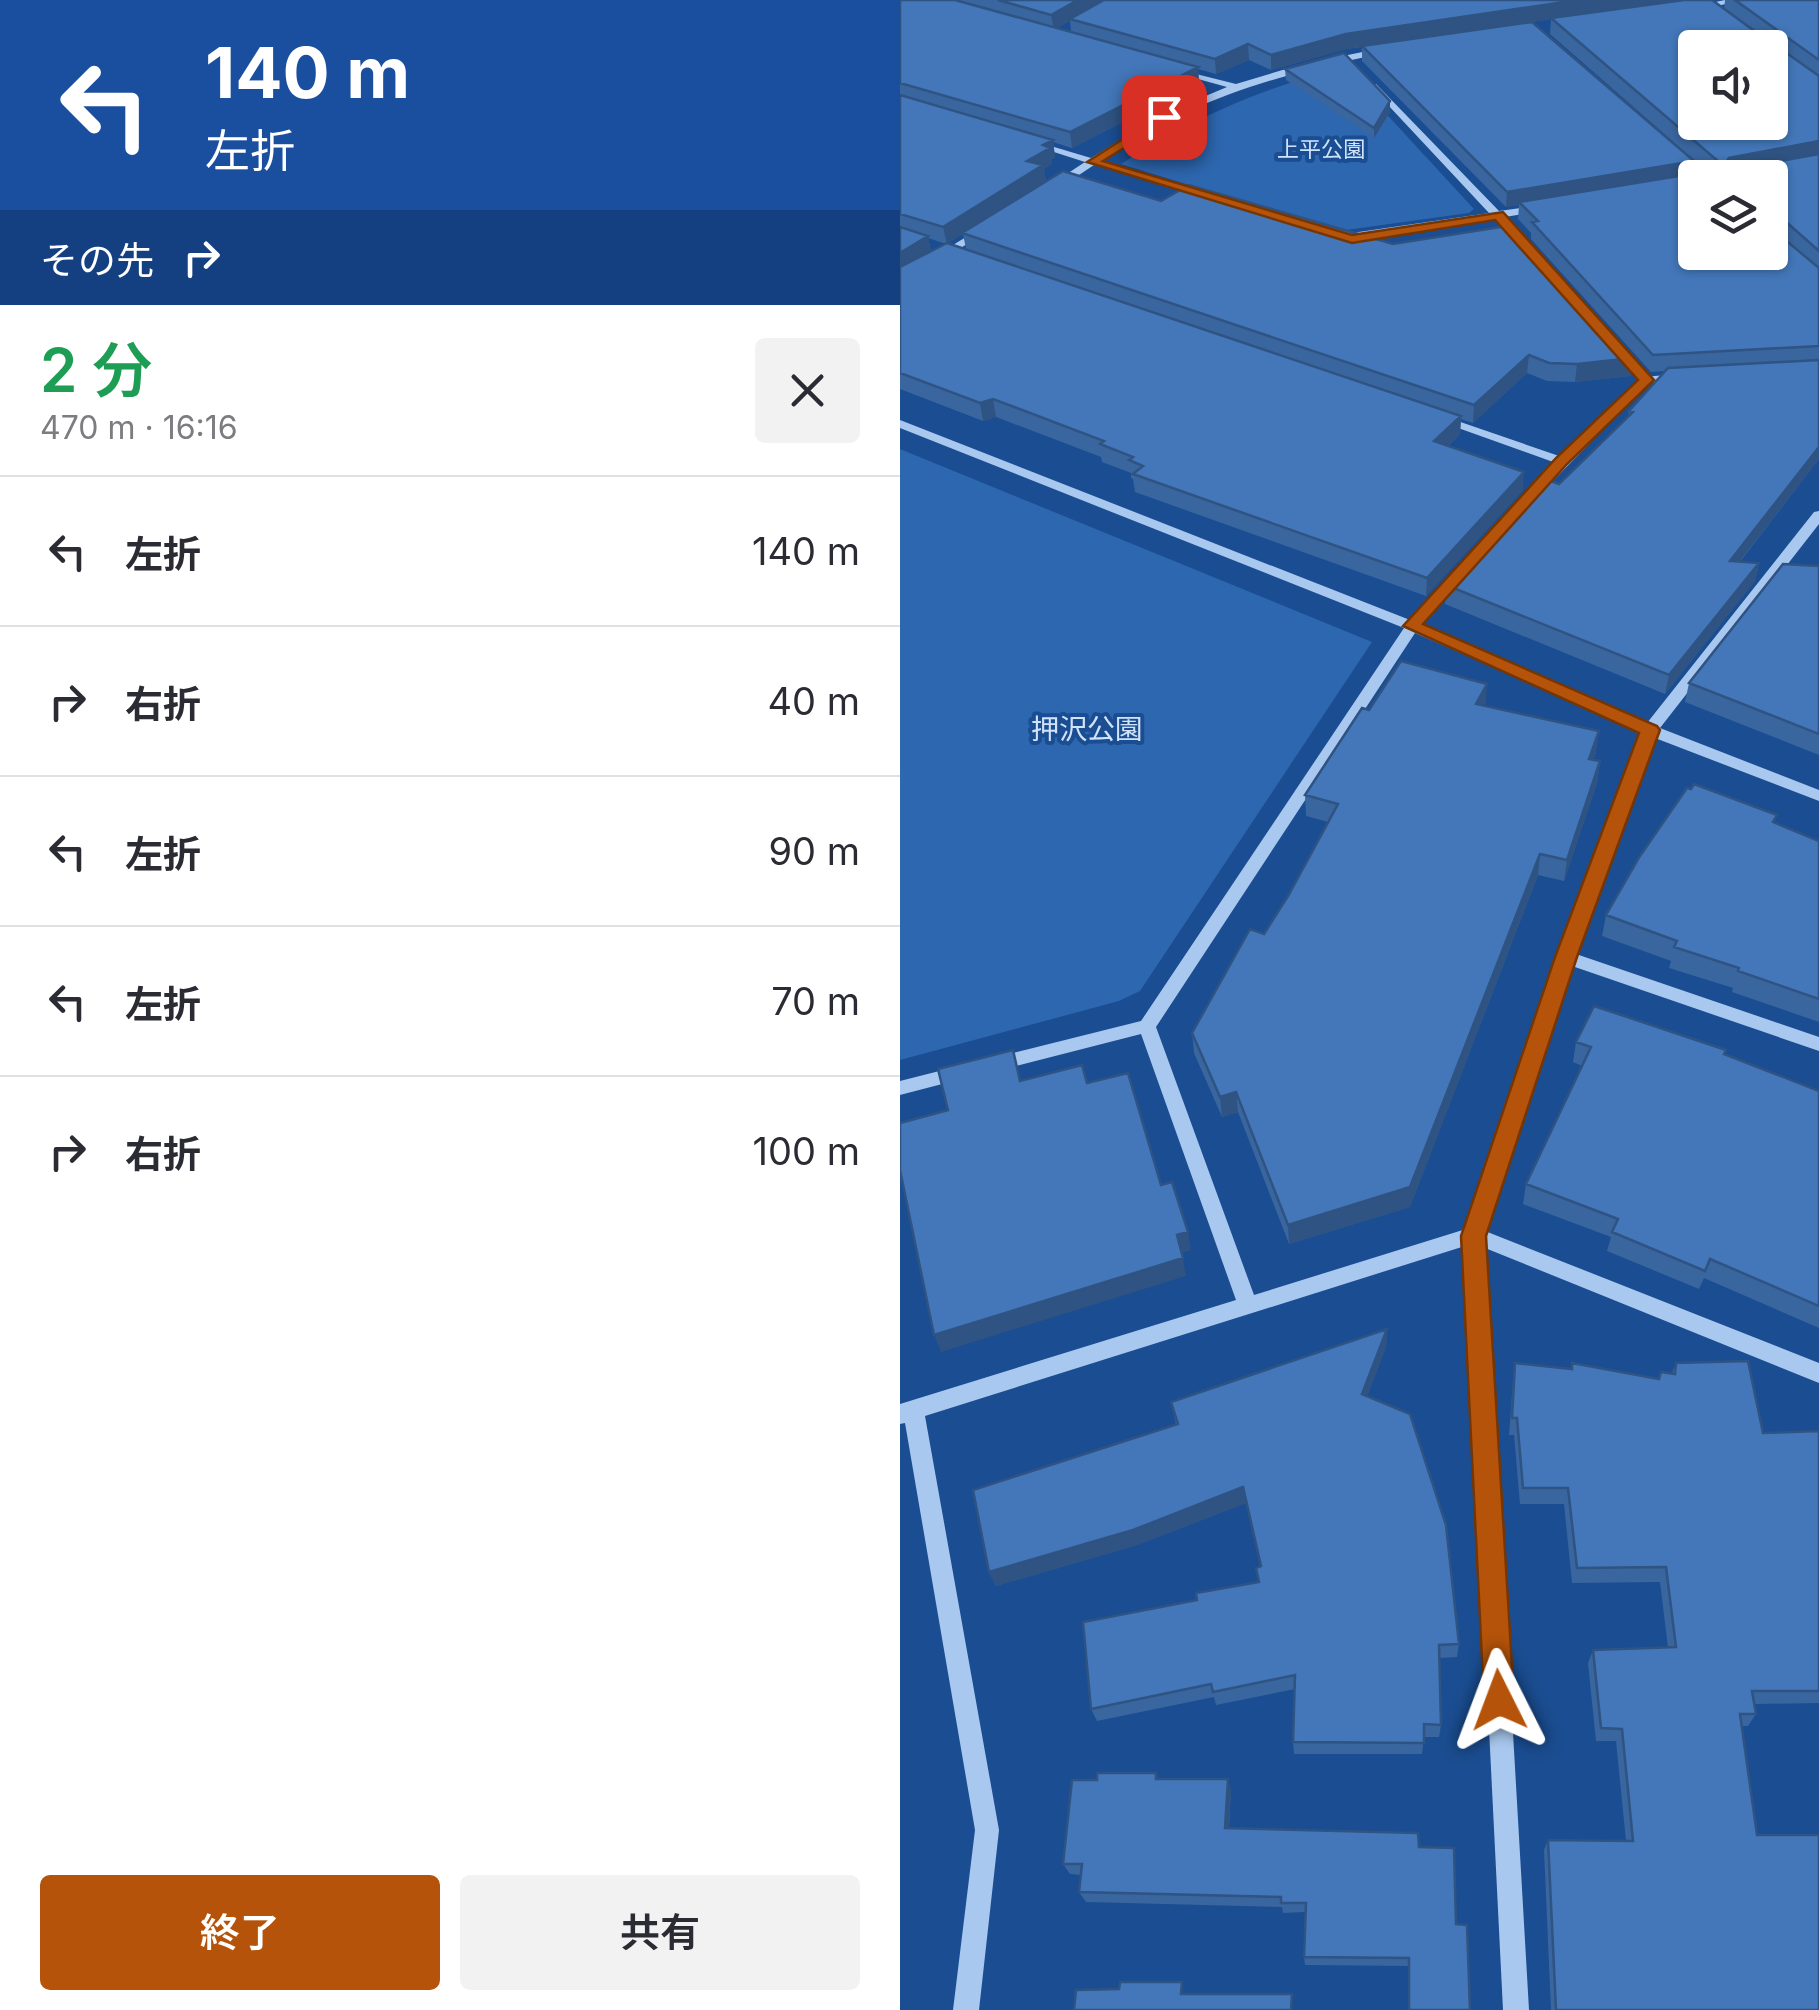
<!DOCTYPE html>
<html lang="ja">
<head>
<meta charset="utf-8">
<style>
  :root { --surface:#fff; --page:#f2f2f3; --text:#2b2b33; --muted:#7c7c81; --line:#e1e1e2; --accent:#b45309 }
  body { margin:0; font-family:Inter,"Noto Sans JP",sans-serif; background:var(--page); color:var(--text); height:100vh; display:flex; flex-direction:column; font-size:38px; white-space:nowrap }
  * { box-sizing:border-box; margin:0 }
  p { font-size:32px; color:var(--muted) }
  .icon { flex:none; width:55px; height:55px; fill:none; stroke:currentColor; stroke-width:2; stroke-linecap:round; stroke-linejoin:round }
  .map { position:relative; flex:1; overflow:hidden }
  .panel { display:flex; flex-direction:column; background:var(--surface); width:900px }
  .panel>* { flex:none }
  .banner { background:#1a4fa0; color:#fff; overflow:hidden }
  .tools { position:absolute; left:778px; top:30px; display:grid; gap:20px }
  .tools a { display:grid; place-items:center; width:110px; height:110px; border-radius:10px; background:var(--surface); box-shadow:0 2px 8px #0004; font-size:50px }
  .pin { position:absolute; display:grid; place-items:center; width:85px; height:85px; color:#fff; margin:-42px; border-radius:20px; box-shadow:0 5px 15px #0006 }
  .me { position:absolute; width:110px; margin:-55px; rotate:357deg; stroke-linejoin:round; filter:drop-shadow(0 0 8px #0008) }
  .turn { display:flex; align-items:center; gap:35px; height:210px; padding:0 40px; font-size:45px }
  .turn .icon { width:130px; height:130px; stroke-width:2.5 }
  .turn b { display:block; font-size:70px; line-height:85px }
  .then { display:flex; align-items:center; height:95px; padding:0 40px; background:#0003; gap:20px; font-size:38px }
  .round { display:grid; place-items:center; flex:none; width:105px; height:105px; border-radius:10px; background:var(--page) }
  .overview { display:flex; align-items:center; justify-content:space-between; height:170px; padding:0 40px }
  h1 { font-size:60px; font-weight:600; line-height:75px; color:#1e9e55 }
  .action { display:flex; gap:20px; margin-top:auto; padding:20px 40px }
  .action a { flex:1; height:115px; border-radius:10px; background:var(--accent); color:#fff; font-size:40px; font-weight:600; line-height:115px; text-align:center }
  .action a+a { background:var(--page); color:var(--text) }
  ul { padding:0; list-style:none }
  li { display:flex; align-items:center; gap:30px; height:150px; padding:0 40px; border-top:2px solid var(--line) }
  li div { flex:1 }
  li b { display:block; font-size:38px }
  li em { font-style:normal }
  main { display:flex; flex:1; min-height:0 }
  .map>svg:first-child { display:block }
  .green { fill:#2d67af }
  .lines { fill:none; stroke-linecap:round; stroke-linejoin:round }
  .minor { fill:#a9c8ef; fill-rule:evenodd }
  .wall { fill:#3a669f; fill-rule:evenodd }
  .shaded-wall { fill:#2f5382 }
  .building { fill:#4377b9; stroke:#2f5382; stroke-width:2.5; fill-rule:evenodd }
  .route { fill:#b45309; stroke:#753606; stroke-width:2.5 }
  .labels { text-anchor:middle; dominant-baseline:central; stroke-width:8; stroke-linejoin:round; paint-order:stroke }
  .far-park-label { font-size:22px; fill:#d0e3fa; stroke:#1a4d91 }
  .park-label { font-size:28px; fill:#d0e3fa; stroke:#1a4d91 }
</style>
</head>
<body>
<main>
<section class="panel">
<div class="banner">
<div class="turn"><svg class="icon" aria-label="left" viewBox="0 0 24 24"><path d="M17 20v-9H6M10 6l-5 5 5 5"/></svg><div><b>140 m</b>左折</div></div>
<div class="then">その先<svg class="icon" aria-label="right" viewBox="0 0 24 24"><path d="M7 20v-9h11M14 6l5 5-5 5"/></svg></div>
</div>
<div class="overview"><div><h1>2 分</h1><p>470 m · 16:16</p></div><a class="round"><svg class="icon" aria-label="close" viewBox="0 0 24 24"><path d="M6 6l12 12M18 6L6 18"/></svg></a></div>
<ul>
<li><svg class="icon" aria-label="left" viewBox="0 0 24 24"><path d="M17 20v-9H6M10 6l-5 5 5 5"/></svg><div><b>左折</b></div><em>140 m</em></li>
<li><svg class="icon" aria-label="right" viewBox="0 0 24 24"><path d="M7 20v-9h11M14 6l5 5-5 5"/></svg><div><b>右折</b></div><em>40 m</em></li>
<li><svg class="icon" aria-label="left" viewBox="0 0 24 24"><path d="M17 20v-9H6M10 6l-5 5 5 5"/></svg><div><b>左折</b></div><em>90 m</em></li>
<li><svg class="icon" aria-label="left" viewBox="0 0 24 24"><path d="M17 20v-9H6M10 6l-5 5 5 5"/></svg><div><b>左折</b></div><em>70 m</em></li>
<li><svg class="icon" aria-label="right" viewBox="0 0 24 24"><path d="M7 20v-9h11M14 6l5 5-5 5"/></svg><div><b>右折</b></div><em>100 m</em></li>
</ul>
<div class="action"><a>終了</a><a>共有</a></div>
</section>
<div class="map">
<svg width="919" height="2010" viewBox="0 0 919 2010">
  <rect width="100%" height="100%" fill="#1a4d91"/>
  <path class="green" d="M 444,68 L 574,209 L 569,213 L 439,231 L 221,164 C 292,119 362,87 444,68 Z
    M 0,449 L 472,642 L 240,991 L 219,1001 L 0,1060 Z"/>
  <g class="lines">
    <path class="minor" d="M 825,0 L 847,0 L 795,10 L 791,7 Z
      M 482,48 L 485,53 C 379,74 291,99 200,161 L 309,193 L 309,197 L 194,165 L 158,189 L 150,189 L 150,185 L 185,162 L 129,144 L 134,141 L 191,158 L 263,114 L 327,87 L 276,73 L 276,69 L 336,84 L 399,65 Z
      M 476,84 L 599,211 L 642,205 L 646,206 L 646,210 L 605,217 L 607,220 L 602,223 L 594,218 L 441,239 L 440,237 L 445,234 L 589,213 L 473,89 L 471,87 Z
      M 773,150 L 779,150 L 811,178 L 799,178 L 773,154 Z
      M 81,228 L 90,230 L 0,285 L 0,277 Z
      M 779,374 L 783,375 L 783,381 L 749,383 L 637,497 L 632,498 L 626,494 L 656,463 L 533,419 L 543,416 L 662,457 L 742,377 Z
      M 0,420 L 510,620 L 555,569 L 565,569 L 565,575 L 521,625 L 747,723 L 914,512 L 919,511 L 919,524 L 760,728 L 919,790 L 919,801 L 755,738 L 676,954 L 919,1037 L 919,1051 L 672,966 L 585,1231 L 919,1363 L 919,1383 L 585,1248 L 629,2010 L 603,2010 L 565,1246 L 25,1416 L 99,1830 L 79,2010 L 53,2010 L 75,1830 L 5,1423 L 0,1424 L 0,1404 L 336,1300 L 241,1034 L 93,1072 L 87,1070 L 84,1065 L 87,1060 L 93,1058 L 241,1021 L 504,628 L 0,428 ZM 515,633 L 742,732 L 657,957 L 566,1229 L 354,1295 L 256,1027 Z
      M 63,1065 L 69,1067 L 72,1072 L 69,1077 L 0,1095 L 0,1081 Z"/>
  </g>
  <path class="wall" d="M 0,0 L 780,0 L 824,9 L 825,0 L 919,0 L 919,459 L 840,562 L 859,563 L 855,581 L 765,694 L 545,604 L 546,585 L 659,484 L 728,417 L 729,411 L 765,371 L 751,372 L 631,239 L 631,233 L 618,219 L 619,205 L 606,207 L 462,61 L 462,47 L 446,49 L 371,70 L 349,60 L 316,74 L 298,69 L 299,83 L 172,148 L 153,142 L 155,157 L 152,159 L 152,164 L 144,169 L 146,182 L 733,358 L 731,376 L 675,382 L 647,381 L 627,373 L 573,423 L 561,419 L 560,434 L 548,446 L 623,490 L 526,596 L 235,492 L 233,479 L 231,478 L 231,473 L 202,462 L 201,457 L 96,417 L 83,421 L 0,389 ZM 651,19 L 650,34 L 801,166 L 798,173 L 792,174 L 794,161 L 632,22 ZM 170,21 L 171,32 L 157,28 ZM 63,234 L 66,249 L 48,243 ZM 28,238 L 46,244 L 31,251 Z
    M 385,69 L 490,101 L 490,112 L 474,138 L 386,80 Z
    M 919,566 L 919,755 L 785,702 L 789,683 Z
    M 585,706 L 696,753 L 693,760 L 700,761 L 697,783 L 664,881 L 638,875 L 510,1207 L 389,1244 L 338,1112 L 322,1117 L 294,1053 L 292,1033 L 364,934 L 388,896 L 428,822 L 406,816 L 405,795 L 469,710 Z
    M 791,789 L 919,841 L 919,1022 L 832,992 L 833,988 L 769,968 L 771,961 L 702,936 L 706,915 Z
    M 676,1042 L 824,1054 L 919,1091 L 919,1328 L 804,1278 L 799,1289 L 707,1251 L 711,1237 L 623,1204 L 626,1184 L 682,1066 L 673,1062 Z
    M 487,1329 L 486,1347 L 467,1396 L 559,1644 L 557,1657 L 539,1658 L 541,1725 L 539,1737 L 524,1737 L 522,1754 L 394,1754 L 393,1742 L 395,1689 L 316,1705 L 314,1697 L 197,1721 L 191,1709 L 297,1600 L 358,1582 L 356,1568 L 360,1566 L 346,1503 L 237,1545 L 96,1586 L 89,1572 L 276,1425 L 271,1402 Z
    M 615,1363 L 758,1379 L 761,1372 L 772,1373 L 776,1363 L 863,1433 L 919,1431 L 919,1703 L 855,1704 L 856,1714 L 848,1726 L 842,1726 L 857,1835 L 919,2010 L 651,2010 L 644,1850 L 648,1840 L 726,1841 L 716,1741 L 696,1741 L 688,1663 L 693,1650 L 768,1648 L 760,1582 L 672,1583 L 664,1504 L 620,1504 L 614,1435 L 609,1435 L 613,1380 Z
    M 256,1773 L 258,1779 L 331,1791 L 329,1828 L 519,1847 L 556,1924 L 570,2010 L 508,2010 L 508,1966 L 405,1965 L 404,1957 L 405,1912 L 383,1913 L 382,1907 L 186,1902 L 179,1892 L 181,1875 L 170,1874 L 163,1864 Z"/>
  <path class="shaded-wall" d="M 178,0 L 207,0 L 154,30 L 151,15 Z
    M 678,0 L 780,0 L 446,49 L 371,70 L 371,55 L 446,34 Z
    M 348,44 L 349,60 L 316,74 L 315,59 Z
    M 298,67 L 299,83 L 172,148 L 170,132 Z
    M 490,101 L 490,112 L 474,138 L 474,128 Z
    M 153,140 L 155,157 L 152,159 L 152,164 L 144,169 L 146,182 L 47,244 L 43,227 L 127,161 L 143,145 Z
    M 919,141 L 919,154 L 826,174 L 826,162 L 829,158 Z
    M 794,161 L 792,177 L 619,202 L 619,205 L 606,207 L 607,192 Z
    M 28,236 L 31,253 L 0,273 L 0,253 Z
    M 629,355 L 627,373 L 573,423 L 574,405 Z
    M 733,358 L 731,376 L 675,382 L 677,364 Z
    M 93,399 L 96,417 L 83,421 L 80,403 Z
    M 561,416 L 560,434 L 534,459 L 534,441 Z
    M 919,447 L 919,459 L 826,579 L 830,561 Z
    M 624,472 L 623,490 L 526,596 L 527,578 Z
    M 859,563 L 855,581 L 765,694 L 769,675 Z
    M 587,684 L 586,705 L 576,704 Z
    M 699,731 L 696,753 L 686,780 L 689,759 Z
    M 700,761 L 697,783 L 664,881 L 667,860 Z
    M 640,854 L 638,875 L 510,1207 L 389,1244 L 388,1225 Z
    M 336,1092 L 338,1112 L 322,1117 L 320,1097 Z
    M 288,1232 L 291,1250 L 280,1254 L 277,1235 Z
    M 283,1258 L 286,1276 L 41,1352 L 34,1335 Z
    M 487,1329 L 486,1347 L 462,1411 L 462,1394 Z
    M 343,1487 L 346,1503 L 237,1545 L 96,1586 L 89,1572 Z
    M 328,1779 L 331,1791 L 328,1840 L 325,1828 Z"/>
  <path class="building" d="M 0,0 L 55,0 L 298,67 L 170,132 L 0,83 Z
    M 98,0 L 178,0 L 151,15 Z
    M 204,0 L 678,0 L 446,34 L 371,55 L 348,44 L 315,59 L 170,19 Z
    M 784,0 L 812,0 L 860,35 L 869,36 L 871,42 L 919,76 L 919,141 L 829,158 L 826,162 L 858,165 L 919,154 L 919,251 L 876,213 L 871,214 L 871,228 L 919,268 L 919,346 L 753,355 L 632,222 L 638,221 L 619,202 L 798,173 L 801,165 L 818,161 L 651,18 ZM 795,48 L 870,48 L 870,122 L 795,122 ZM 795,178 L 870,178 L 870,252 L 795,252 Z
    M 835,0 L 919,0 L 919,60 Z
    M 632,22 L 794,161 L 607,192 L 462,46 Z
    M 444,53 L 490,101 L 474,128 L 385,69 Z
    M 0,95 L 153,140 L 143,145 L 150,148 L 127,161 L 143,165 L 43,227 L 0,214 Z
    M 163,171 L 261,201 L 289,185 L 493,244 L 613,225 L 733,358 L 677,364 L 649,363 L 629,355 L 574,405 L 62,233 Z
    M 0,227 L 28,236 L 0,253 Z
    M 47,243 L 561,416 L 534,441 L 624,472 L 527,578 L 233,474 L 243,466 L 229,460 L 233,457 L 200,444 L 204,441 L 93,399 L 80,403 L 0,373 L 0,267 Z
    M 919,360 L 919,447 L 830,561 L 859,563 L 769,675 L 546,585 L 643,478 L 659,484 L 733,412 L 729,411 L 768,368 Z
    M 883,564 L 919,566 L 919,734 L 789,683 Z
    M 501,661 L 587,684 L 576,704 L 699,731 L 689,759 L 700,761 L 667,860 L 640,854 L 510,1187 L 388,1225 L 336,1092 L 320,1097 L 292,1033 L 350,929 L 364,934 L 388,896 L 438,804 L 405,795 L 462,708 L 469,710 Z
    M 794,784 L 877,815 L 873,822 L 919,841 L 919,999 L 838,971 L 839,968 L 774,947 L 777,941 L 706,915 L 740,856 L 787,788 L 791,789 Z
    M 694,1006 L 826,1050 L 824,1054 L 919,1091 L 919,1306 L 810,1259 L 805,1271 L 712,1232 L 718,1219 L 626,1184 L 691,1047 L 676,1042 Z
    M 113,1050 L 120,1081 L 182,1065 L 187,1083 L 228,1073 L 261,1185 L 272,1182 L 288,1232 L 277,1235 L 283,1258 L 34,1335 L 0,1170 L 0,1123 L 48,1110 L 38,1069 Z
    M 487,1329 L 462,1394 L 510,1414 L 546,1525 L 559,1644 L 539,1645 L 541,1725 L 524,1724 L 524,1743 L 393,1742 L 395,1675 L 313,1692 L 311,1684 L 191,1709 L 183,1622 L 297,1600 L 296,1593 L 359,1582 L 356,1568 L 361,1566 L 343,1487 L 233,1530 L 89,1572 L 73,1490 L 278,1424 L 271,1402 Z
    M 848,1361 L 863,1433 L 919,1431 L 919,1691 L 852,1691 L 856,1714 L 840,1714 L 857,1835 L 919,1835 L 919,2010 L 656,2010 L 648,1840 L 733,1841 L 722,1729 L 701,1728 L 693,1650 L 776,1647 L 766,1567 L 677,1568 L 668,1488 L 623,1488 L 617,1418 L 612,1418 L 615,1363 L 672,1369 L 672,1363 L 759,1379 L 761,1372 L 775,1374 L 776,1363 Z
    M 197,1773 L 256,1773 L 256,1779 L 328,1779 L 325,1828 L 518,1833 L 519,1847 L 554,1848 L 556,1924 L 567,1925 L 570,2010 L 509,2010 L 509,1958 L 404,1957 L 406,1903 L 381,1903 L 381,1897 L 179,1892 L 182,1864 L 163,1864 L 172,1780 L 197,1780 Z
    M 220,1982 L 282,1982 L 281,1994 L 392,1994 L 391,2010 L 174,2010 L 176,1990 L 219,1989 Z"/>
  <path class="route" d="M 264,113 L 269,120 L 203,161 L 452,235 L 603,212 L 754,380 L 667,464 L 523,624 L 757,726 L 760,730 L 677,957 L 586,1236 L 614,1700 L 610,1711 L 599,1716 L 588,1711 L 584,1700 L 561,1236 L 655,957 L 739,733 L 503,626 L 656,458 L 738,380 L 595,220 L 452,243 L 187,162 Z"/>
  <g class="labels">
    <g class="far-park-label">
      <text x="421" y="149">上平公園</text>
    </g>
    <g class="park-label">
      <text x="187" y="729">押沢公園</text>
    </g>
  </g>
</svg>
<div class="tools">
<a><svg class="icon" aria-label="sound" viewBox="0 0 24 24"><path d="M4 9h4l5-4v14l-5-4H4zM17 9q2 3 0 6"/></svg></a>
<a><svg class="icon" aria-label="layers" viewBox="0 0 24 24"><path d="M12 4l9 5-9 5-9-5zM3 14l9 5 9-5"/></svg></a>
</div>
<div class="pin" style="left:264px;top:117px;background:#d93025"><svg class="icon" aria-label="arrive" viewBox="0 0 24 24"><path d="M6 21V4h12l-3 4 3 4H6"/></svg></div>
<svg class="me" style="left:599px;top:1700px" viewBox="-20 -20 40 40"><path d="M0-17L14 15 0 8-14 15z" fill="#b45309" stroke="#fff" stroke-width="4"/></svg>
</div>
</main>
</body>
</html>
